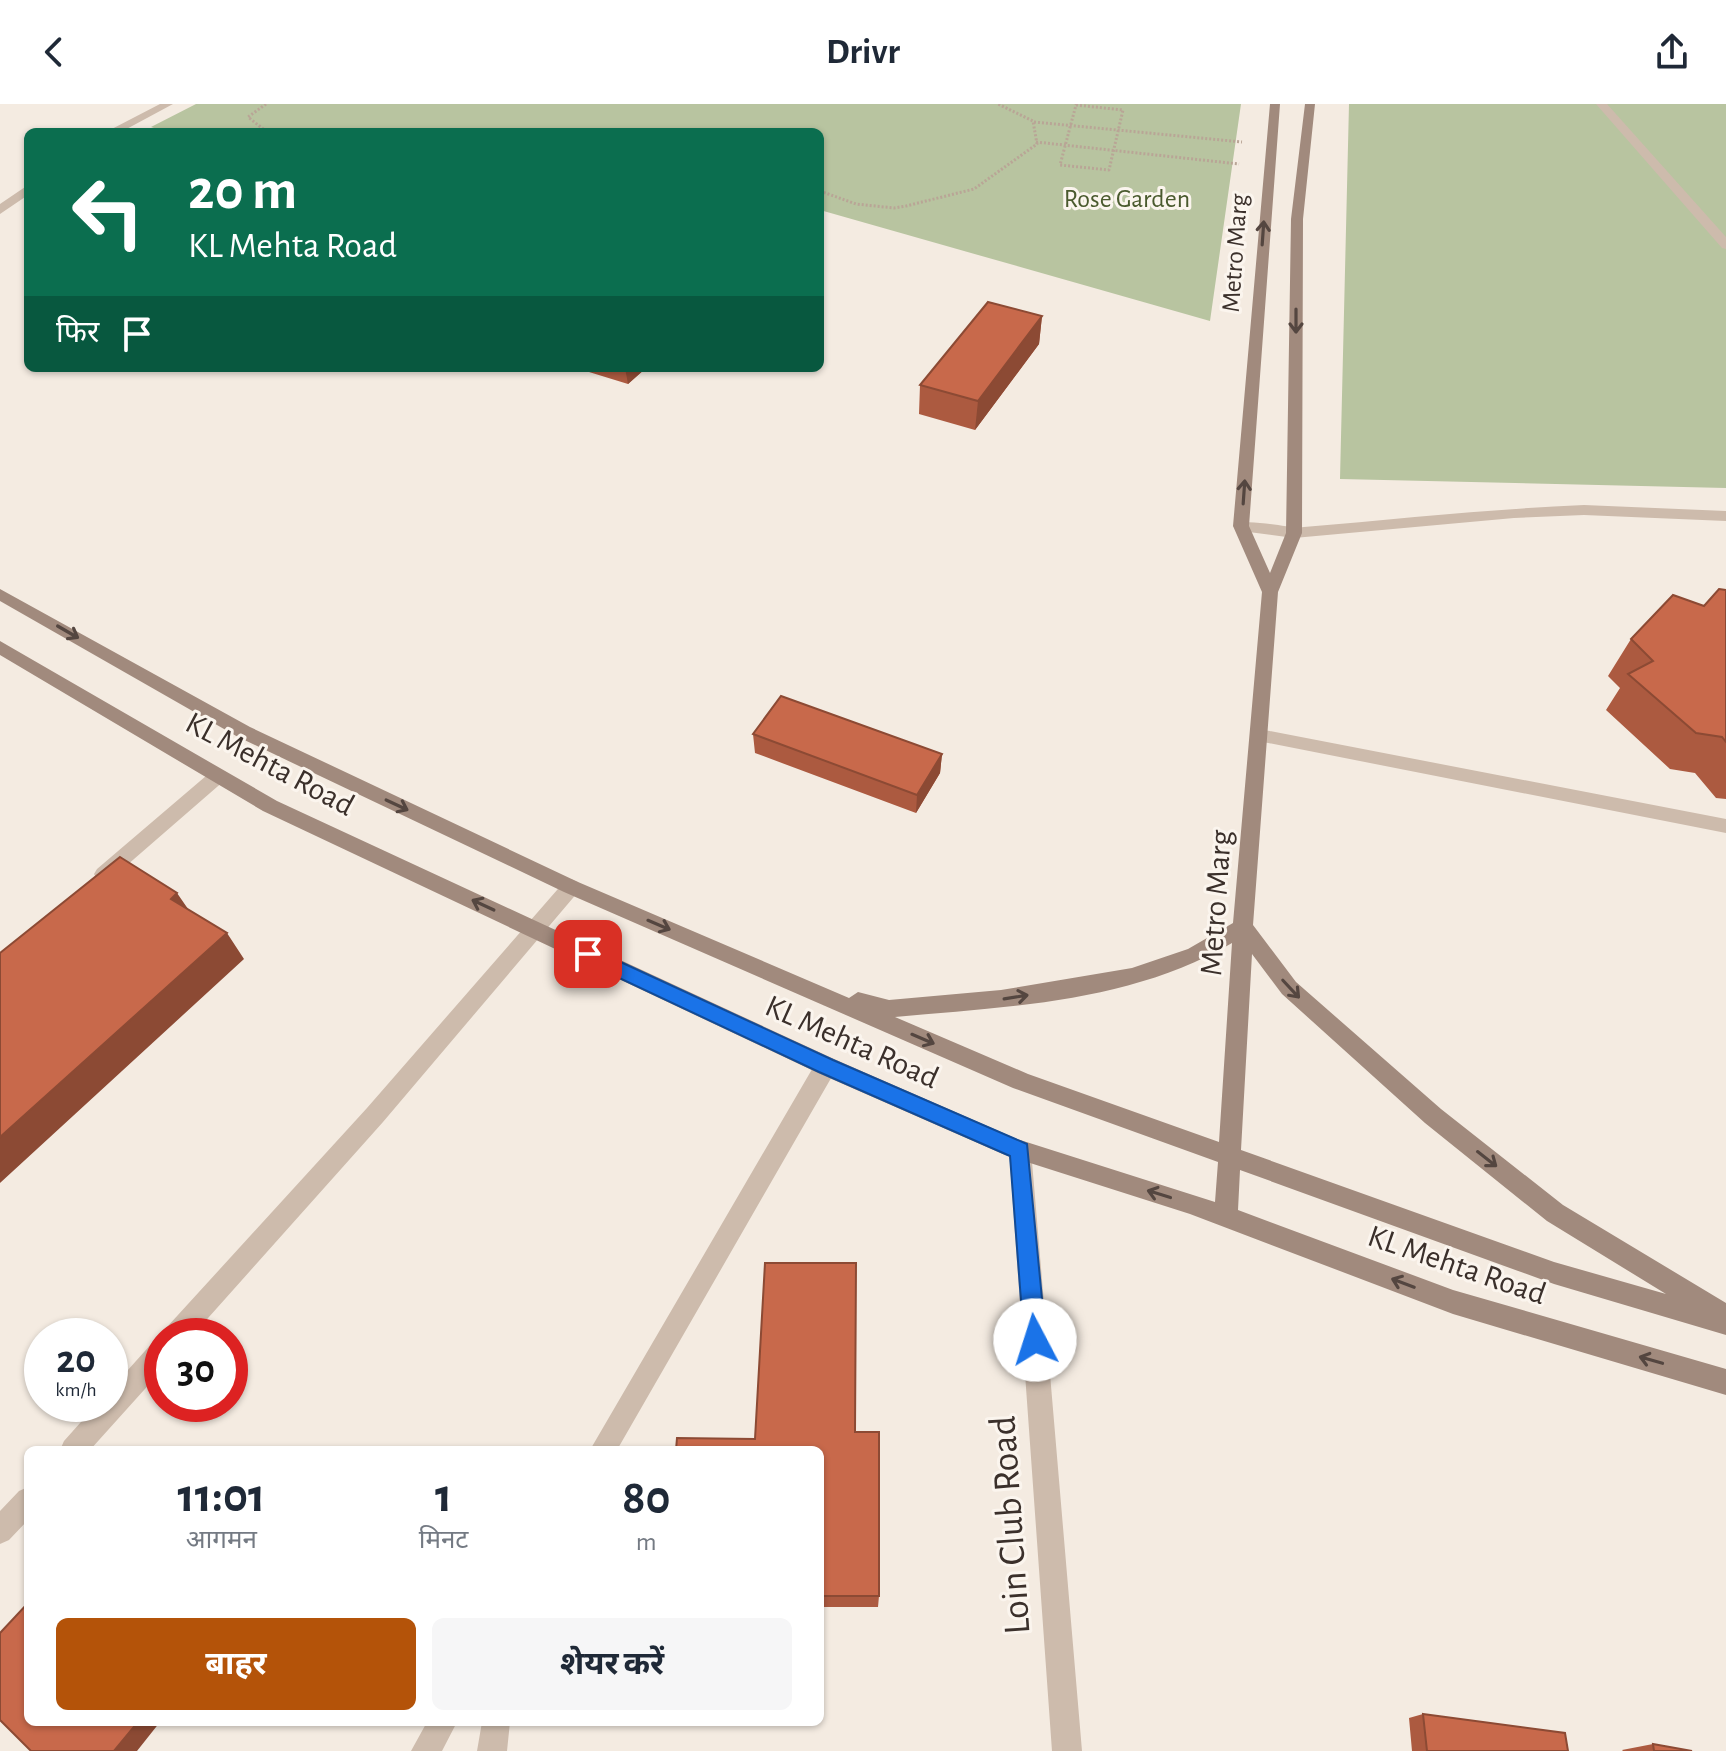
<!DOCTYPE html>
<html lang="hi">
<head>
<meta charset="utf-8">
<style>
  :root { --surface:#fff; --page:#f6f6f7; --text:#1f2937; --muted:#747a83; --accent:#b45309 }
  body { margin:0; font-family:"Alegreya Sans","Noto Sans Devanagari",sans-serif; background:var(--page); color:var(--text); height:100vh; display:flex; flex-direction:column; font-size:30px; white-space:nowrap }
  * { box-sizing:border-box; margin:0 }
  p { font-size:26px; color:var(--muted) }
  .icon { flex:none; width:44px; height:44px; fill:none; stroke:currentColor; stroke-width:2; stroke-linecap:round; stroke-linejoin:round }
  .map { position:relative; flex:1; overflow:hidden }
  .sheet { position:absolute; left:24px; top:1342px; width:800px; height:280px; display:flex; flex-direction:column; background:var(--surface); border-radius:12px; box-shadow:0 2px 6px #0004 }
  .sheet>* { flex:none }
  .hud { position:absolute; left:24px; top:24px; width:800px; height:244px; border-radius:12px; box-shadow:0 2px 6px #0004; background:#0b6e4f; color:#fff; overflow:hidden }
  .speed { position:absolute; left:24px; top:1214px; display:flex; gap:16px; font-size:40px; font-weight:700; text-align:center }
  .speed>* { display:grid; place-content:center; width:104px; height:104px; border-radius:50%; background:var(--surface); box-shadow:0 2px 6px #0004; line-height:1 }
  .speed small { font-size:20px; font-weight:400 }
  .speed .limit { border:12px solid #d22; background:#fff; color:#111 }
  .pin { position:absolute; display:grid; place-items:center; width:68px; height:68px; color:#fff; margin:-34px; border-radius:16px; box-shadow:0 4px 12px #0006 }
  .me { position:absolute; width:88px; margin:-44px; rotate:355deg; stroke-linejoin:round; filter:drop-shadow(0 0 6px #0008) }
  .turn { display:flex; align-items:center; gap:28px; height:168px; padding:0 32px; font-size:36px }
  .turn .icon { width:104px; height:104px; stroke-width:2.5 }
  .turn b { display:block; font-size:56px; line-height:68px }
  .then { display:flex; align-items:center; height:76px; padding:0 32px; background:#0003; gap:16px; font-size:30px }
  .eta { display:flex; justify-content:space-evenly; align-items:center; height:136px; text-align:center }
  .eta b { font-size:48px; font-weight:700; line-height:56px }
  .action { display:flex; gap:16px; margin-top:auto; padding:16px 32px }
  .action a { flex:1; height:92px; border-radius:12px; background:var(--accent); color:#fff; font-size:32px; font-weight:700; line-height:92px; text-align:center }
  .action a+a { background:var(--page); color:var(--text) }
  header { display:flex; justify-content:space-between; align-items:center; height:104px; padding:0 32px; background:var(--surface); font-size:36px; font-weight:700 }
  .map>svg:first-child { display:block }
  .green { fill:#b8c4a0 }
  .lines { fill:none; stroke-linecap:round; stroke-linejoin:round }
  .path { stroke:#b9a596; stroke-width:3; stroke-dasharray:2 2; stroke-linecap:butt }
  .lane { fill:#cdbbac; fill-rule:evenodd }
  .street { fill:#cdbbac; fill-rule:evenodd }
  .secondary { fill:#a18a7d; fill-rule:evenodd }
  .wall { fill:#ac5a40 }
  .shaded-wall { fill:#8c4a34 }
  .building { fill:#c8694b; stroke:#8c4a34; stroke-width:2 }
  .oneway { stroke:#544640 }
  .route { fill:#1a73e8; stroke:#114b97; stroke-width:2 }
  .labels { text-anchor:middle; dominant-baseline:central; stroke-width:6; stroke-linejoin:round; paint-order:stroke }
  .far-park-label { font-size:26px; fill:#4a5a2e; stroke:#fbf5ee }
  .far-street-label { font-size:26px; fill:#3b302b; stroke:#fbf5ee }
  .street-label { font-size:32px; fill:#3b302b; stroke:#fbf5ee }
  .near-street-label { font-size:38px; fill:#3b302b; stroke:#fbf5ee }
</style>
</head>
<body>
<header><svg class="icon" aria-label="back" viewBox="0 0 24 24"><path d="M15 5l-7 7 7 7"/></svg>Drivr<svg class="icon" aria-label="share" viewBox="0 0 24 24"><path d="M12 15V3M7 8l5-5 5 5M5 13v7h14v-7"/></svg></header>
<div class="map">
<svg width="1726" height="1647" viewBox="0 0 1726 1647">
  <rect width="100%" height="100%" fill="#f4ebe1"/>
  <path class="green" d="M 196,0 L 1241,0 L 1210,217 L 820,106 L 820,28 L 166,28 L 151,23 Z
    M 1349,0 L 1726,0 L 1726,384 L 1340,375 Z"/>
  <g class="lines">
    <path class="path" d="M 266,0 L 248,13 L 267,28
      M 1076,1 L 1123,6 L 1109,66 L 1060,61 Z
      M 1034,18 L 1242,38
      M 1036,38 L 1239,60
      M 820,87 L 856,100 L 894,104 L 906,102 L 974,85 L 1037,40 L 1033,17 L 998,0"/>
    <path class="lane" d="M 160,0 L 173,0 L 121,28 L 106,28 Z
      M 1596,0 L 1607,0 L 1726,133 L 1726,145 L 1722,144 Z
      M 28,81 L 28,91 L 0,110 L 0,100 Z
      M 1259,625 L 1726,715 L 1726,729 L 1253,636 L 1250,631 Z"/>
    <path class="street" d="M 1584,401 L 1726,407 L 1726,417 L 1584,411 L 1514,414 L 1294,434 L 1241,427 L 1233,422 C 1244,412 1287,425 1304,423 C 1397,415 1490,405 1584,401 Z
      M 219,664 L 228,671 L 225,676 L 111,775 L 97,775 L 94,770 L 97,765 L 213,666 Z
      M 571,775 L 578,778 L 581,783 L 578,788 L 383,1018 L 192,1232 L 164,1232 L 167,1223 L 367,1004 L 564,778 Z
      M 826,953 L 834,955 L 837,962 L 834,969 L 617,1346 L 590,1346 L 818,955 Z
      M 1020,1036 L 1028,1039 L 1031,1046 L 1082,1647 L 1052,1647 L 1009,1046 L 1012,1039 Z
      M 162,1235 L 162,1266 L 90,1346 L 60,1346 L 64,1337 L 97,1300 L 110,1300 L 110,1286 L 153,1238 Z
      M 28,1383 L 28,1416 L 9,1436 L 0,1440 L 0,1407 L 19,1387 Z
      M 427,1618 L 457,1618 L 442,1647 L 411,1647 Z
      M 482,1618 L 510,1618 L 507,1647 L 477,1647 Z"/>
    <path class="secondary" d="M 1270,0 L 1280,0 L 1249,422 L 1270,469 L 1286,429 L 1291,115 L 1305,0 L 1315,0 L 1303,115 L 1302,429 L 1278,488 L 1253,821 L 1296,878 L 1441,1005 L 1563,1101 L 1726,1199 L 1726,1231 L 1554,1180 L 1240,1066 L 1238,1106 L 1453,1186 L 1726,1265 L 1726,1291 L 1453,1210 L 1190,1110 L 1005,1051 L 818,969 L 263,707 L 0,551 L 0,537 L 277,697 L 834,955 L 1017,1035 L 1215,1098 L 1218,1058 L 1013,984 L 564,788 L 238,633 L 0,497 L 0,485 L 250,623 L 578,778 L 849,894 L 858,888 L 889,896 L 1001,886 L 1132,864 L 1188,845 L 1233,819 L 1262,488 L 1233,422 ZM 1232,839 L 1219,1038 L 1028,970 L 895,913 C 1008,903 1132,898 1232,839 ZM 1252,850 L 1282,890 L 1425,1019 L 1547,1117 L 1666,1190 L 1554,1158 L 1241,1046 Z"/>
  </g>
  <path class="wall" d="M 1042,212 L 1039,240 L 975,326 L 919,310 L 920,281 Z
    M 576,264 L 646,264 L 628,280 Z
    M 1726,486 L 1726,695 L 1716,694 L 1695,669 L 1670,665 L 1606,606 L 1620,584 L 1608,572 L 1631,535 L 1704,502 Z
    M 753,630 L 942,650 L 940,669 L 916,709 L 755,649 Z
    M 855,1328 L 879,1492 L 878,1503 L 820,1503 L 820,1346 L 755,1335 Z
    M 1423,1610 L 1568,1647 L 1412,1647 L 1409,1614 Z
    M 1653,1640 L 1692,1647 L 1623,1647 L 1622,1646 Z"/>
  <path class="shaded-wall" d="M 1042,212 L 1039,240 L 975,326 L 978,297 Z
    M 625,264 L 646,264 L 628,280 Z
    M 942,650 L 940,669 L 916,709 L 917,691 Z
    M 177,789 L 195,815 L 171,795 Z
    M 227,829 L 244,855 L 0,1079 L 0,1033 Z
    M 138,1618 L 160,1618 L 137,1647 L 114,1647 Z"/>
  <path class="building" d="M 988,198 L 1042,212 L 978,297 L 920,281 Z
    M 1719,485 L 1726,486 L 1726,638 L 1722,633 L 1696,629 L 1628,570 L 1653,557 L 1631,535 L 1673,491 L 1704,502 Z
    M 781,592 L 942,650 L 917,691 L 753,630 Z
    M 120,753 L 177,789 L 171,795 L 227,829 L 0,1033 L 0,849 Z
    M 765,1159 L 856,1159 L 855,1328 L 879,1328 L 879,1492 L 820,1492 L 820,1346 L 676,1346 L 677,1334 L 755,1335 Z
    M 28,1499 L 28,1618 L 138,1618 L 114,1647 L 31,1647 L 0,1616 L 0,1529 Z
    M 1423,1610 L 1565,1629 L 1568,1647 L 1427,1647 Z
    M 1653,1640 L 1692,1647 L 1654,1647 Z"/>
  <defs><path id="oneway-shaft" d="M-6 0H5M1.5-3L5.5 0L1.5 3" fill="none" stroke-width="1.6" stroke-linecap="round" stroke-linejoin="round" transform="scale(2)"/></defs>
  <g class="oneway">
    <use href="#oneway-shaft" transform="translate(1263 129) rotate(-86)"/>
    <use href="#oneway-shaft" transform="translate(1296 217) rotate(90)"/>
    <use href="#oneway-shaft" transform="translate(1244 388) rotate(-86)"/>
    <use href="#oneway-shaft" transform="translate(68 528) rotate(30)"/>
    <use href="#oneway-shaft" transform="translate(397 701) rotate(25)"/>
    <use href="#oneway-shaft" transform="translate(483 801) rotate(-155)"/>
    <use href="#oneway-shaft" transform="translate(659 821) rotate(23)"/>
    <use href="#oneway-shaft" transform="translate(1291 885) rotate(47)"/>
    <use href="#oneway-shaft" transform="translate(1016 893) rotate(-9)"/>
    <use href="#oneway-shaft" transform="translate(923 935) rotate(23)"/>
    <use href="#oneway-shaft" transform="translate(1487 1055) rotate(38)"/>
    <use href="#oneway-shaft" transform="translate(1159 1090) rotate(-163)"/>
    <use href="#oneway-shaft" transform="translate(1403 1179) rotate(-159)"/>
    <use href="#oneway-shaft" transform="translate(1651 1256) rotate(-164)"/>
  </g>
  <path class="route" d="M 588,843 L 833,956 L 1027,1040 L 1046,1236 L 1043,1244 L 1035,1247 L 1027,1244 L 1024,1236 L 1010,1052 L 819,968 L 581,856 L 578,850 L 581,845 Z"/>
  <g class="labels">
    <g class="far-park-label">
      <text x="1127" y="95">Rose Garden</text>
    </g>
    <g class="far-street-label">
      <text transform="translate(1235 149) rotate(-86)">Metro Marg</text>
    </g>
    <g class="street-label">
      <text transform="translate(270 660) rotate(28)">KL Mehta Road</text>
      <text transform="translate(1216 799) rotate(-86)">Metro Marg</text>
      <text transform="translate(852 938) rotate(24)">KL Mehta Road</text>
      <text transform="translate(1457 1161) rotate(19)">KL Mehta Road</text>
    </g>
    <g class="near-street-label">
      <text transform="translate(1011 1421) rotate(-94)">Loin Club Road</text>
    </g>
  </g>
</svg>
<div class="speed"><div>20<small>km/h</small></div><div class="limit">30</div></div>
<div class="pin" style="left:588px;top:850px;background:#d93025"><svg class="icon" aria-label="arrive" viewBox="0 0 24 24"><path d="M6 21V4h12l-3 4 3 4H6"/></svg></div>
<svg class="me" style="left:1035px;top:1236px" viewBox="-20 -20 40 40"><circle r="19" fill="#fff"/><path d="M0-13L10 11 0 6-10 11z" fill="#1a73e8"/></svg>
<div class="hud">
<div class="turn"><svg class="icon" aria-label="left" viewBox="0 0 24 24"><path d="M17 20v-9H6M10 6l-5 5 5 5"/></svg><div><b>20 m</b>KL Mehta Road</div></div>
<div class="then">फिर<svg class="icon" aria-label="arrive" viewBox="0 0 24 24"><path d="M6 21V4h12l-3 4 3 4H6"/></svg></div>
</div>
<section class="sheet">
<div class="eta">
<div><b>11:01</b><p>आगमन</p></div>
<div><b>1</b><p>मिनट</p></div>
<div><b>80</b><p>m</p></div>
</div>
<div class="action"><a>बाहर</a><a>शेयर करें</a></div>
</section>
</div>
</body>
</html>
